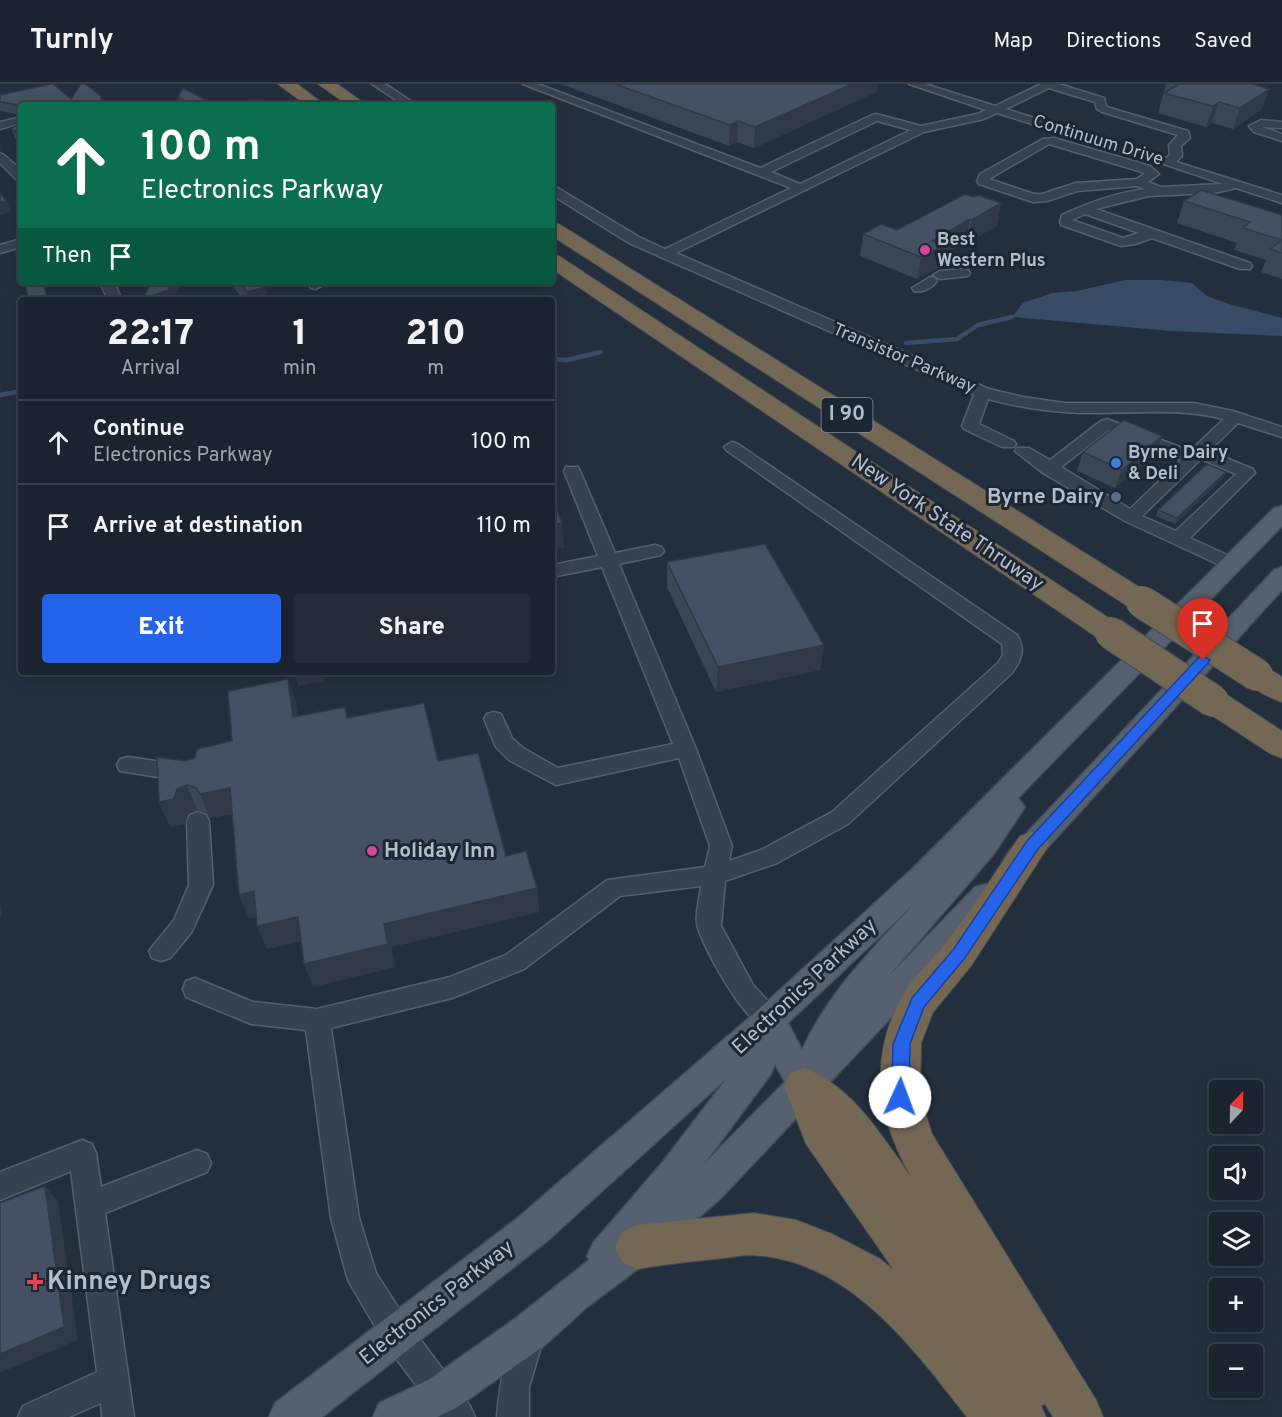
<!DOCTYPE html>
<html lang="en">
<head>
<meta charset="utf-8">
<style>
  :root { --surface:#1b232e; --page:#242b36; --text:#f1f3f6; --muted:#a0a4aa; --line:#39404a; --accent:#2563eb }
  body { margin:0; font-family:Overpass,sans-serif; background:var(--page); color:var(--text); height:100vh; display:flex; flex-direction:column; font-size:22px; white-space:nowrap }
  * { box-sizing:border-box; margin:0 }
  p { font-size:20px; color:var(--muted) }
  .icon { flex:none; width:33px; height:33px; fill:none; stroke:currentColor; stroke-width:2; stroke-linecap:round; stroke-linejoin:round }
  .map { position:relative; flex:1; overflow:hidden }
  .panel { position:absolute; left:18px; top:213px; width:537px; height:378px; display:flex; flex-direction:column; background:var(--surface); border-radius:6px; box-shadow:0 3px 15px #0003,0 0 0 2px var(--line) }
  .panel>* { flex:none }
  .guide { position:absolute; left:18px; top:18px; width:537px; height:183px; border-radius:6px; box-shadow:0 3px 15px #0003,0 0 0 2px var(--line); background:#0b6e4f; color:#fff; overflow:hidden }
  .needle { width:39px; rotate:22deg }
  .buttons { position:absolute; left:1209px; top:996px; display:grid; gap:12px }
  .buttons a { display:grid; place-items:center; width:54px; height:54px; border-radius:6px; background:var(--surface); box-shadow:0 3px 15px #0003,0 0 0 2px var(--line); font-size:30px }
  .pin { position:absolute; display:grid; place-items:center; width:51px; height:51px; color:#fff; margin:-62px -26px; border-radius:50% 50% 50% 0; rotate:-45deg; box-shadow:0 0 6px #0007 }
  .pin .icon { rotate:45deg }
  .me { position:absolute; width:66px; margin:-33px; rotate:2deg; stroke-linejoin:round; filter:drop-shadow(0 0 4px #0008) }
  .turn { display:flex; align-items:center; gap:21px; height:126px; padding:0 24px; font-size:27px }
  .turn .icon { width:78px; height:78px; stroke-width:2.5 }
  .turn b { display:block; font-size:42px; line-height:51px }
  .then { display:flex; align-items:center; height:57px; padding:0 24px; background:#0003; gap:12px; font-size:22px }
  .eta { display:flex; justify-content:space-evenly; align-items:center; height:102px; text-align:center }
  .eta b { font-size:36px; font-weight:800; line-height:42px }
  .primary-button { display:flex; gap:12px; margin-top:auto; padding:12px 24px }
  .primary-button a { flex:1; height:69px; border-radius:6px; background:var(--accent); color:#fff; font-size:24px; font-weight:800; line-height:69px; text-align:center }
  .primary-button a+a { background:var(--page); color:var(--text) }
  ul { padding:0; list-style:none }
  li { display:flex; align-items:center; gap:18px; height:84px; padding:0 24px; border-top:2px solid var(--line) }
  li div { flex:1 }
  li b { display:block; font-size:22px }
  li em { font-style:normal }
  header { display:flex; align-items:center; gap:36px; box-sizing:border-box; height:84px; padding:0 30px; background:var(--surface); border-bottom:2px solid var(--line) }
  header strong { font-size:28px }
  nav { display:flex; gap:33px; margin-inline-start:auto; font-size:21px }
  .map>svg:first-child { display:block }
  .water { fill:#394c67 }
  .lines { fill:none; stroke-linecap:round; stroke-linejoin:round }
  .stream { stroke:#394c67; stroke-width:4.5 }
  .minor-casing { stroke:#565f6c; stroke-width:3 }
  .major-casing { stroke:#414a57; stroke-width:3 }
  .highway-casing { stroke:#434c59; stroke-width:2 }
  .minor { fill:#38414e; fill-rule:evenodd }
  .major { fill:#56606e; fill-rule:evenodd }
  .highway { fill:#746855; fill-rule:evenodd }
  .highway-bridge-casing { stroke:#434c59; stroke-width:34; stroke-linecap:butt }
  .highway-bridge { stroke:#746855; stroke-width:32 }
  .wall { fill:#3b4654 }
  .shaded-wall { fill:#303945 }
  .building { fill:#455162; stroke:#303945; stroke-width:1.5 }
  .route { fill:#2563eb; stroke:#184099; stroke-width:1.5 }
  .hotel-dot { fill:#d1479c; stroke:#1d2633; stroke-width:2 }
  .shop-dot { fill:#3f7fe0; stroke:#1d2633; stroke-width:2 }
  .service-dot { fill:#5c6f8a; stroke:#1d2633; stroke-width:2 }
  .health-dot { fill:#e0444e; stroke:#1d2633; stroke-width:2 }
  .labels { text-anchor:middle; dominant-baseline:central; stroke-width:6; stroke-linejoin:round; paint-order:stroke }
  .far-street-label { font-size:18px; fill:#b4bcc9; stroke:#1d2633 }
  .far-poi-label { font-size:18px; font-weight:bold; fill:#b4bcc9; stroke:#1d2633; text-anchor:start }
  .shield { fill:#1d2633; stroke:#878f9c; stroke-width:1.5 }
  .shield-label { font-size:20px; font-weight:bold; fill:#b4bcc9 }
  .poi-label { font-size:21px; font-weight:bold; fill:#b4bcc9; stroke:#1d2633; text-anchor:end }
  .street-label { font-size:21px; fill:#b4bcc9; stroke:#1d2633 }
  .near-poi-label { font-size:26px; font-weight:bold; fill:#b4bcc9; stroke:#1d2633; text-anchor:start }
</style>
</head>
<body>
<header>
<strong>Turnly</strong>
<nav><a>Map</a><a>Directions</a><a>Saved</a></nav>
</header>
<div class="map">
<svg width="1282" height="1333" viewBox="0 0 1282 1333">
  <rect width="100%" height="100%" fill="#242f3e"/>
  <path class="water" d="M 1125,196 L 1162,196 L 1192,199 L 1207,212 L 1229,220 L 1282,234 L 1282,252 L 1171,247 L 1012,233 L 1023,219 L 1052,209 L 1077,207 Z"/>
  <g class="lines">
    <path class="stream" d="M 906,259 L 957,255 L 978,241 L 1012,233
      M 552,275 L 567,276 L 601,268
      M 0,311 L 21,307"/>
    <g class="minor-casing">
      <path id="minor" d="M 372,0 L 385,0 L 417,21 L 404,21 Z
        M 523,0 L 538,0 L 760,84 L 872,31 L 876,30 L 921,42 L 977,30 L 986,26 L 909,0 L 925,0 L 995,22 L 1041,0 L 1059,0 L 1104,14 L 1106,22 L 1110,24 L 1188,47 L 1190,54 L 1181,62 L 1182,72 L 1176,78 L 1282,111 L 1282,119 L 1236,104 L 1214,109 L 1149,112 L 1096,125 L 1250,179 L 1252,182 L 1250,185 L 1240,185 L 1152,154 L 1135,160 L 1121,162 L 1061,141 L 1060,138 L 1062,131 C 1088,119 1115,109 1145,105 L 1137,102 L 1077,107 L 1047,117 L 1033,118 L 979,100 L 977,97 L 980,90 L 1043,55 L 1054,54 L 1150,82 L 1159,90 L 1148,98 L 1161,103 L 1223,100 L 1128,68 L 1134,65 L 1166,74 L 1170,71 L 1169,61 L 1178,51 L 1102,28 L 1097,25 L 1095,18 L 1049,4 L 1006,25 L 1079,48 L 1079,52 L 1071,52 L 997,29 L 984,35 L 924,48 L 676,169 L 989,305 L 1023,313 L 1064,319 L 1193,319 L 1233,327 L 1282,343 L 1282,353 L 1238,339 L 1209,367 L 1253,385 L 1255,389 L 1190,454 L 1238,476 L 1241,480 L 1238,484 L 1226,484 L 1125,437 L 1043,389 L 1015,367 L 1017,364 L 1029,364 L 1050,376 L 1101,337 L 1107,335 L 1190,367 L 1224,335 C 1176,323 1129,330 1080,329 C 1049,328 1018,323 988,315 L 979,340 L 1014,357 L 1016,360 L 1014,363 L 1002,363 L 964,345 L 962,342 L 974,311 L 629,159 L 552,111 L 552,102 L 556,103 L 639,153 L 665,165 L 791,104 ZM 877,37 L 911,46 L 800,100 L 771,88 ZM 1049,60 L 1142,88 L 1145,90 L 1136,95 L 1076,99 L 1042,110 L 1034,110 L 989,95 ZM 1085,130 L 1139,149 L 1123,154 L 1072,136 ZM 1109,346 L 1181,376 L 1130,425 L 1061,383 ZM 1201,375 L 1236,390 L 1176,447 L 1142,432 Z
        M 21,33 L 21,39 L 0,45 L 0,38 Z
        M 1261,36 L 1282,38 L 1282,44 L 1262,43 L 1282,50 L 1282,57 L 1254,48 L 1249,42 Z
        M 0,69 L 4,71 L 21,86 L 21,97 L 17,96 L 0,79 Z
        M 21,155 L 21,163 L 0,169 L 0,161 Z
        M 963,185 L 968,186 L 970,189 L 968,192 L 940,195 L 933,191 L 940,187 Z
        M 930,193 L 935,194 L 937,197 C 932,204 923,209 914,207 L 912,204 Z
        M 100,198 L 114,198 L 121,214 L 120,216 L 108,216 Z
        M 308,198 L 322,198 L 323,201 L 316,205 L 311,204 Z
        M 732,358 L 738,360 L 1017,551 C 1026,566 1021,576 1012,589 L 848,740 L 777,779 L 725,797 L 721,842 L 753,901 L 778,928 L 782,936 L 778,944 L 769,947 C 744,938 707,870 698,844 C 694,833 700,814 701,802 L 620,812 L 524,885 L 452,914 L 331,944 L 359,1134 L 376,1189 L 408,1239 L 470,1322 L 475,1333 L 440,1333 L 386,1261 L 348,1196 L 331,1134 L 306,946 L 251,940 L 186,913 L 183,905 L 186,897 L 195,894 L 253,918 L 317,925 L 450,893 L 506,871 L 607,796 L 705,783 L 710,762 L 679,674 L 556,701 L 509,676 L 496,663 L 484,635 L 487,630 L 494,628 L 501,630 L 512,654 L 523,664 L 558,684 L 673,660 L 602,483 L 552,493 L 552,481 L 598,472 L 564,387 L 566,383 L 578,383 L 580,387 L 615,469 L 655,461 L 661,463 L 664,467 L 661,471 L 619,480 L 696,665 L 732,762 L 729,777 L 761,766 L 832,728 L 998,579 L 1003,571 L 1002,560 L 726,366 L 724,363 Z
        M 128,673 L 183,681 L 191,683 L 194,689 L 191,695 L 183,697 L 120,687 L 117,681 L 120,675 Z
        M 198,728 L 206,731 L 209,737 L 213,801 L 191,849 L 170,874 L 161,877 L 152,874 L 149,867 L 174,836 L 189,801 L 187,737 L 190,731 Z
        M 82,1056 L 92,1060 L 96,1069 L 101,1103 L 197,1066 L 207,1070 L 211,1079 L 207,1088 L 105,1129 L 134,1333 L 102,1333 L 101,1319 L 69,1333 L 18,1333 L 23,1322 L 97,1288 L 71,1087 L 0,1116 L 0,1088 Z
        M 529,1237 L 540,1241 L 544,1252 L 529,1303 L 529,1333 L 497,1333 C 499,1301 506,1271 518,1241 Z"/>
    </g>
    <g class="major-casing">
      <path id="major" d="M 1282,422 L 1282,442 L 1018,714 L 1025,723 L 993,771 L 887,894 L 975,803 L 986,800 L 997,803 L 1001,812 L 997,821 L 721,1114 L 650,1176 L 587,1223 L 544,1262 L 456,1324 L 437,1333 L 373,1333 L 379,1319 L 428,1296 L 516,1234 L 589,1176 L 587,1172 L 593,1159 L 662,1079 L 727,994 L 546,1158 L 322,1333 L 269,1333 L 275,1319 L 520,1132 L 758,926 L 911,786 L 1274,424 ZM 914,820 C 871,867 829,907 802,966 L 788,939 ZM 775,980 L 785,998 L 704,1080 L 771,990 Z
        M 1282,483 L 1282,506 L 1028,785 L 1018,789 L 1008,785 L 1003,777 L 1008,769 L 1274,486 Z"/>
    </g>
    <g class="highway-casing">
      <path id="highway" d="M 278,0 L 297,0 L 325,21 L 306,21 Z
        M 318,0 L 337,0 L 367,21 L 348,21 Z
        M 552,138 L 559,140 L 1152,511 L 1156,518 L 1152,525 L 1142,527 L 1132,525 L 552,152 Z
        M 552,170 L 559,172 L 1121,542 L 1125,549 L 1121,556 L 1111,559 L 1101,556 L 552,185 Z
        M 1257,581 L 1268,584 L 1282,593 L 1282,618 C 1267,613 1250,604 1242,591 L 1246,584 Z
        M 1213,606 L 1224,609 L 1282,647 L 1282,674 L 1271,670 L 1202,625 L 1198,617 L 1202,609 Z
        M 1032,748 L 1044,752 L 1049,761 L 971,882 L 933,928 L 921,959 L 920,1013 L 932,1050 L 1096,1316 L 1103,1333 L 1053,1333 L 1045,1320 L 1041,1322 L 1046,1333 L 967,1333 C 912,1263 849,1175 751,1171 C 742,1171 733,1173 724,1174 C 695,1177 666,1180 637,1185 L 622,1178 L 615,1163 L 622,1148 L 637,1141 L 754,1129 L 796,1136 L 832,1150 L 880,1175 L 894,1186 L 806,1060 L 784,1002 L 790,989 L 804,984 C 854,1003 882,1053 912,1094 C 876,1033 868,972 904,909 C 914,891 932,877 945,860 C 972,826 995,788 1020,752 Z"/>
    </g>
    <use href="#minor" class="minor"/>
    <use href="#major" class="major"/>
    <use href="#highway" class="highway"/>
    <g class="highway-bridge-casing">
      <path id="highway-bridge" d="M 1142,518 L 1257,591
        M 1111,549 L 1213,617"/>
    </g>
    <use href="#highway-bridge" class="highway-bridge"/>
  </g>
  <path class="wall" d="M 561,0 L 877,0 L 876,8 L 754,64 L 737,58 L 729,62 Z
    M 1166,0 L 1257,0 L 1257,1 L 1262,25 L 1233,45 L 1212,39 L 1206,43 L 1158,29 Z
    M 0,11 L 71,15 L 101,12 L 21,21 L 21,31 L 0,27 Z
    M 178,12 L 216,21 L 180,21 Z
    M 21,40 L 21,59 L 15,54 L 11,44 Z
    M 965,110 L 997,142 L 967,159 L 965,158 L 941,172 L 938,184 L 917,195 L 860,172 L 863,150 L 897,146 Z
    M 1184,117 L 1282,131 L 1282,195 L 1261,188 L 1266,176 L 1234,166 L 1237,159 L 1177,139 Z
    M 152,198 L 189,198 L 187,202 L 180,202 Z
    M 229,198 L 269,198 L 269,200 L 264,202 L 265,203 L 268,215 L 264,216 L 247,216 L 244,212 L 240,212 Z
    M 1162,352 L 1155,371 L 1115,404 L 1077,387 L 1083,368 Z
    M 1223,394 L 1175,440 L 1156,432 L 1158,426 Z
    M 667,478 L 824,561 L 820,586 L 716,608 L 667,503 Z
    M 288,595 L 296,620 L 297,632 L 348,634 L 438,677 L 506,772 L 537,804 L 539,828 L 391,863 L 395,883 L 313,903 L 301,857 L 267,865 L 257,842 L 256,833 L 249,834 L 239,811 L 232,730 L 210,734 L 207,729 L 197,726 L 188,730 L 185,740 L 170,743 L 159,718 L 185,677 L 195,674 L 232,657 Z"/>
  <path class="shaded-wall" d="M 852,0 L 877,0 L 876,8 L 754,64 L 755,43 Z
    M 1254,0 L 1257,0 L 1251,17 L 1270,5 L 1262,25 L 1233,45 L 1240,24 Z
    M 1219,18 L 1212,39 L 1206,43 L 1213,22 Z
    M 738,37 L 737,58 L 729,62 L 730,41 Z
    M 7,117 L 11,128 L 0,131 L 0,118 Z
    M 1001,119 L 997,142 L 967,159 L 972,136 Z
    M 970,135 L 965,158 L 941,172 L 938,184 L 917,195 L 921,173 L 932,157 Z
    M 172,198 L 179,198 L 180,202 L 172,216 L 143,216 Z
    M 257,198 L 269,198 L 269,200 L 258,203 Z
    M 265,203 L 268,215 L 264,216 L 249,216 L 247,208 Z
    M 1162,352 L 1155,371 L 1115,404 L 1122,386 Z
    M 1226,388 L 1223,394 L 1175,440 L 1177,434 Z
    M 562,439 L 564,464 L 552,466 L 552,441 Z
    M 824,561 L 820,586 L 716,608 L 718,583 Z
    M 294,588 L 335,588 L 323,590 L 324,597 L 298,602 Z
    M 288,595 L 296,620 L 301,658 L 293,633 Z
    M 187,701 L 197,726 L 188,730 L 185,740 L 170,743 L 159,718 L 177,705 Z
    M 230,704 L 239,728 L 210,734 L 200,710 Z
    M 537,804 L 539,828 L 391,863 L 395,883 L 313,903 L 304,880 L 384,840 Z
    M 254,807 L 264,831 L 249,834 L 239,811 Z
    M 0,817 L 2,832 L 0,833 Z
    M 298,833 L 307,856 L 267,865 L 257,842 Z
    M 45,1102 L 58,1117 L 78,1256 L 0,1289 L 0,1270 Z"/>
  <path class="building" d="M 51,0 L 53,0 L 71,15 L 81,0 L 85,0 L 101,12 L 102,21 L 21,21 L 0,18 L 0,11 Z
    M 615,0 L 852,0 L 755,43 L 738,37 L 730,41 Z
    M 1179,0 L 1254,0 L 1253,0 L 1270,5 L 1240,24 L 1219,18 L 1213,22 L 1164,9 Z
    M 183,4 L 216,21 L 190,21 L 178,12 Z
    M 257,16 L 264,21 L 237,21 Z
    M 21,40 L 21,52 L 11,44 Z
    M 1201,106 L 1282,131 L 1282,169 L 1270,165 L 1282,156 L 1243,144 L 1250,138 L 1184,117 Z
    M 0,109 L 7,117 L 0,118 Z
    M 965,110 L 974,113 L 978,111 L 1001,119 L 972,136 L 970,135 L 932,157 L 943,162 L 921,173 L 863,150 L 881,140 L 897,146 Z
    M 21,165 L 21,189 L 15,168 Z
    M 24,198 L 43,198 L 48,216 L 29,216 Z
    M 152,198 L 172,198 L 168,206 L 141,216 Z
    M 235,198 L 261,198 L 265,203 L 247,208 L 241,200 L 237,200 Z
    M 1124,336 L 1162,352 L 1122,386 L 1083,368 Z
    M 1207,380 L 1226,388 L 1177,434 L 1158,426 Z
    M 552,413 L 562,439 L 552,441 Z
    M 765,460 L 824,561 L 718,583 L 667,478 Z
    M 288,595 L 293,633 L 345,623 L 347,634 L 424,619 L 438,677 L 478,669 L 506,772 L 526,767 L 537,804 L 384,840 L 388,860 L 304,880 L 298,833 L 257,842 L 254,807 L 239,811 L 230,704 L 200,710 L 196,704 L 187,701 L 177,705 L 174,715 L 159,718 L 157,673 L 185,677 L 195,674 L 197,665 L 232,657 L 228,607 Z
    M 45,1102 L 64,1243 L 0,1270 L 0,1119 Z"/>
  <path class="route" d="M 1203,572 L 1210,576 L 1208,579 L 1038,765 L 964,875 L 924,923 L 910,960 L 909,1013 L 906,1019 L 900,1021 L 894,1019 L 892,1013 L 893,960 L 912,914 L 953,866 L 1027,757 L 1199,573 Z"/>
  <g class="hotel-dot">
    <circle cx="925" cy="166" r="6"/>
    <circle cx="372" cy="767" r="6"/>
  </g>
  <circle class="shop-dot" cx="1116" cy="379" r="6"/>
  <circle class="service-dot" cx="1116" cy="413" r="6"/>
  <path class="health-dot" d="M32 1189h6v6h6v6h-6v6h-6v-6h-6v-6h6z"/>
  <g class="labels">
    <g class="far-street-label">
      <text transform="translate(1098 57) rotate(17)">Continuum Drive</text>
      <text transform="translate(904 275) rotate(23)">Transistor Parkway</text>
    </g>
    <g class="far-poi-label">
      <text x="937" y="156">Best<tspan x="937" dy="21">Western Plus</tspan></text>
      <text x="1128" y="369">Byrne Dairy<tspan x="1128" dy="21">&amp; Deli</tspan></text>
    </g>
    <rect class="shield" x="821.5" y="314" width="51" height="34" rx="4.5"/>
    <g class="shield-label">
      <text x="847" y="331">I 90</text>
    </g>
    <g class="poi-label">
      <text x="1104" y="413">Byrne Dairy</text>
      <text x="384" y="767" text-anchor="start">Holiday Inn</text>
    </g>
    <g class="street-label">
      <text transform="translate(947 439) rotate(34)">New York State Thruway</text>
      <text transform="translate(805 903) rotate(-43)">Electronics Parkway</text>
      <text transform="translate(437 1219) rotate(-38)">Electronics Parkway</text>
    </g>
    <g class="near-poi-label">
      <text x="47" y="1198">Kinney Drugs</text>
    </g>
  </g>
</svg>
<div class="buttons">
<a><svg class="needle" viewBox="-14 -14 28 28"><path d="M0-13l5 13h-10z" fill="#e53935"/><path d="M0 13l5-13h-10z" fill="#a0a4aa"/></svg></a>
<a><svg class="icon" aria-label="sound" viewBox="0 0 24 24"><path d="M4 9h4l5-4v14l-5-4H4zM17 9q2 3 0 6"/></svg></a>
<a><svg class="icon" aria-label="layers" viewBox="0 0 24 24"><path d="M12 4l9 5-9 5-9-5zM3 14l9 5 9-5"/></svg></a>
<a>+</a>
<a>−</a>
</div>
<div class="pin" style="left:1203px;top:576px;background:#d93025"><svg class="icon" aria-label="arrive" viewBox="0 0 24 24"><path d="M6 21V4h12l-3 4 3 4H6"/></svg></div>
<svg class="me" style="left:900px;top:1013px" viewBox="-20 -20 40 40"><circle r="19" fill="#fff"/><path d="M0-13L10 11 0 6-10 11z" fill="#2563eb"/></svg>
<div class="guide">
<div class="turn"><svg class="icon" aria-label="ahead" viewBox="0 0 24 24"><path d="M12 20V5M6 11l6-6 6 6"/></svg><div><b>100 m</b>Electronics Parkway</div></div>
<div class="then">Then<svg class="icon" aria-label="arrive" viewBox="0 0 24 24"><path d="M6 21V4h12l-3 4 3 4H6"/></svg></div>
</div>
<section class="panel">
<div class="eta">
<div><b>22:17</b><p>Arrival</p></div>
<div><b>1</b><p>min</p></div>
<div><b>210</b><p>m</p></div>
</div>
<ul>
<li><svg class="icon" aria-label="ahead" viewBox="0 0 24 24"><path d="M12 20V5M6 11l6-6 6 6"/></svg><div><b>Continue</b><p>Electronics Parkway</p></div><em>100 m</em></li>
<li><svg class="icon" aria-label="arrive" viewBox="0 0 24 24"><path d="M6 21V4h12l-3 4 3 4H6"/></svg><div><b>Arrive at destination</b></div><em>110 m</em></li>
</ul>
<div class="primary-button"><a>Exit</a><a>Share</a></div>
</section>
</div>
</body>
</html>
